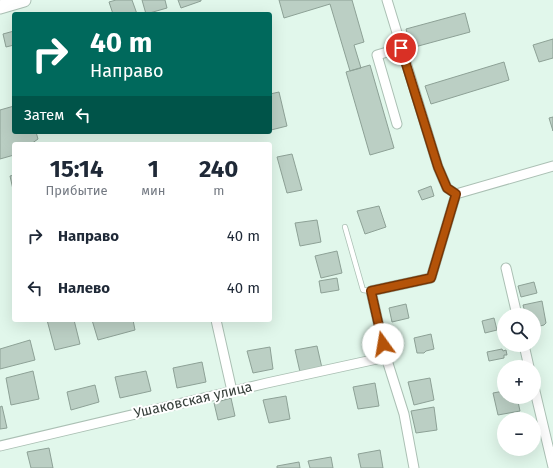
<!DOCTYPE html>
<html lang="ru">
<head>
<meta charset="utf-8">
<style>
  :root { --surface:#fff; --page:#f6f6f7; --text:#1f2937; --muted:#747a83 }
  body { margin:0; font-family:"Fira Sans",sans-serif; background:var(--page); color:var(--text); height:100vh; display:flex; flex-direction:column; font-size:15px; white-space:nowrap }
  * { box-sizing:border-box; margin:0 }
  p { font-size:13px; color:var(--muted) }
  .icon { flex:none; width:22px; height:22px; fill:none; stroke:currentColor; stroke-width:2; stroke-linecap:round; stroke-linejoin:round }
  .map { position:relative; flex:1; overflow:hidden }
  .sheet { position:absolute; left:12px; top:142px; width:260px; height:180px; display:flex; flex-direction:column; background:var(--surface); border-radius:4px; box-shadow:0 4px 16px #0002 }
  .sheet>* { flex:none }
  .hud { position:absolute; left:12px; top:12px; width:260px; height:122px; border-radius:4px; box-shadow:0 4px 16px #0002; background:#00695c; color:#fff; overflow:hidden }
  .tools { position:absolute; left:497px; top:308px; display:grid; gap:8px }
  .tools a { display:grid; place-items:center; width:44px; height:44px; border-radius:50%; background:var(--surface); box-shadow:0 4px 16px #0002; font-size:20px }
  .pin { position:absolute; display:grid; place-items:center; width:34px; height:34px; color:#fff; margin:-17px; border:2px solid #fff; border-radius:50%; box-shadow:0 1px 4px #0007 }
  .me { position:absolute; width:44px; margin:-22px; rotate:347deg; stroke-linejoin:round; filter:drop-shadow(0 0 3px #0008) }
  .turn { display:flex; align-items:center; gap:14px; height:84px; padding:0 12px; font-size:18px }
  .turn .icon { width:52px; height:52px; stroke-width:2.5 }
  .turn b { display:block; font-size:28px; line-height:34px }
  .then { display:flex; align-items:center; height:38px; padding:0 12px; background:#0003; gap:8px; font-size:15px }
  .eta { display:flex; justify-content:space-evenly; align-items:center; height:68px; text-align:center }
  .eta b { font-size:24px; font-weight:700; line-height:28px }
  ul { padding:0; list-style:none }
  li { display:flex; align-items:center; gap:12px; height:52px; padding:0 12px }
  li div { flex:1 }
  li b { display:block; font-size:15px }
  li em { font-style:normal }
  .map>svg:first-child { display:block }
  .building { fill:#bbcfc4; stroke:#8da196 }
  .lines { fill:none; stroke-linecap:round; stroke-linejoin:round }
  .lane-casing { stroke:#abc0b4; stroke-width:6 }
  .street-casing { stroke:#abc0b4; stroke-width:11 }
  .secondary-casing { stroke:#abc0b4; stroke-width:15 }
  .lane { stroke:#fff; stroke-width:4.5 }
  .street { stroke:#fff; stroke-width:9 }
  .secondary { stroke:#fff; stroke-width:13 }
  .route-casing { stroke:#753606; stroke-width:10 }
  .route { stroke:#b45309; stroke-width:7 }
  .labels { text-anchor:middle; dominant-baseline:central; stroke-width:4; stroke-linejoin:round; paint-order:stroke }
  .street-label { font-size:14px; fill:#343d38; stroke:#fff }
</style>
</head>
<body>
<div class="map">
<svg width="553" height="468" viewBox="0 0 553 468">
  <rect width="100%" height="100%" fill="#e1f7eb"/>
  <path class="building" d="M 116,0 L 132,0 L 137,14 L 113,14 L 109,2 Z
    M 142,0 L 165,0 L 167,8 L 146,14 Z
    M 178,0 L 201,0 L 201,1 L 181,8 Z
    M 279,0 L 352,0 L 364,42 L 354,45 L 361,68 L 350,71 L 330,4 L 284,18 Z
    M 465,13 L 470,32 L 411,48 L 406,29 Z
    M 14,31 L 14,45 L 6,47 L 3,34 Z
    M 553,39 L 553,58 L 539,62 L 533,45 Z
    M 504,62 L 509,80 L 431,104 L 425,86 Z
    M 370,65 L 394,148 L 370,155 L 346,72 Z
    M 279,92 L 287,126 L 271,130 L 270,94 Z
    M 14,106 L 14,132 L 36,132 L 38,139 L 31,144 L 14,144 L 14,155 L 0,159 L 0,110 Z
    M 553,117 L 553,131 L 549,118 Z
    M 292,154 L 302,190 L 287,193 L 277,157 Z
    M 14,175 L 14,194 L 10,176 Z
    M 431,186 L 434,196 L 422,200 L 418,191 Z
    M 379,206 L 386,227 L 365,234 L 357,211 Z
    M 317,220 L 321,242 L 300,246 L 295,223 Z
    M 337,251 L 342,273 L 321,278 L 315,256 Z
    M 337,278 L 339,290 L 321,293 L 319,281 Z
    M 534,282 L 537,293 L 521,297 L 518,286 Z
    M 542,301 L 546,323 L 544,325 L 540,326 L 538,324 L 534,325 L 534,315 L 530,315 L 529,312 L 525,313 L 523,305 Z
    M 406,304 L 409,318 L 392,322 L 389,308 Z
    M 494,318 L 497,330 L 485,333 L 482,321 Z
    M 47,320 L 74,320 L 80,344 L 55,350 Z
    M 92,320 L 133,320 L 135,330 L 98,340 Z
    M 431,334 L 434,349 L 426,351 L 424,353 L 417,353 L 414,338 Z
    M 30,340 L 35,360 L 0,369 L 0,349 Z
    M 317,346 L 322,368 L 300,372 L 295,350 Z
    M 270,347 L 273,369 L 253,373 L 247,351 Z
    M 502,349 L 503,351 L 506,350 L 507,355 L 504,355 L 504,358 L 489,361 L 487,352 Z
    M 202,362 L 206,382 L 177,388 L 173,368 Z
    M 33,371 L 39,399 L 11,405 L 6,378 Z
    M 146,371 L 151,391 L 120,398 L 115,377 Z
    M 430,378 L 434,400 L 414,405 L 408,382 Z
    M 375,383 L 379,406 L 358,409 L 353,387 Z
    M 95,385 L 99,402 L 71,410 L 67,392 Z
    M 504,391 L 504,397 L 517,397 L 520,411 L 498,415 L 493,393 Z
    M 286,396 L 290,419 L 269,423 L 263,400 Z
    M 231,398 L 235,416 L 218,420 L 214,403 Z
    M 2,406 L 7,428 L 0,429 L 0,407 Z
    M 434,407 L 437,430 L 416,433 L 411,411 Z
    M 534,433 L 537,446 L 534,446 Z
    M 49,448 L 53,468 L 31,468 L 27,452 Z
    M 380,450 L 383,468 L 361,468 L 358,454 Z
    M 331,457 L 333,468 L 310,468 L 308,461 Z
    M 299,462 L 300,468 L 277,468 L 277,466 Z"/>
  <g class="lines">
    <g class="lane-casing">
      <path id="lane" d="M 345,227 L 363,290 L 371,291"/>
    </g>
    <g class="street-casing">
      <path id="street" d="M 387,0 L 438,167 L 447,188 L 456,194
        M 397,124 L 377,55 L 401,48
        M 506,268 L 517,315
        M 216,320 L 232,391
        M 524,345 L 529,367
        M 534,387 L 553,467
        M 0,446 L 267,383 L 386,357
        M 414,468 L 404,414 L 386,357 L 371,291 L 431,278 L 456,194 L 553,166"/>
    </g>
    <g class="secondary-casing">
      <path id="secondary" d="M 0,7 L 24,0"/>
    </g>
    <use href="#lane" class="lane"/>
    <use href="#street" class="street"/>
    <use href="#secondary" class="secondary"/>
  </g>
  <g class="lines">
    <g class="route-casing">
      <path id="route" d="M 383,344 L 371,291 L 431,278 L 456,194 L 447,188 L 438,167 L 401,48"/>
    </g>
    <use href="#route" class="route"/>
  </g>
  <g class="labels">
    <g class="street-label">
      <text transform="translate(193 400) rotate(-13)">Ушаковская улица</text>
    </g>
  </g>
</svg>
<div class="tools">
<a><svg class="icon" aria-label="search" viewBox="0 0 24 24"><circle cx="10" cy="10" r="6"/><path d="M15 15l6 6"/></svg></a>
<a>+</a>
<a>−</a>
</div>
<div class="pin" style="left:401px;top:48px;background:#d93025"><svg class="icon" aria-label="arrive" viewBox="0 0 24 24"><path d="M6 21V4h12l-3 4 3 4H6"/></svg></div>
<svg class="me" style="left:383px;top:344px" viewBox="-20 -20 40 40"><circle r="19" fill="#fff"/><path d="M0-13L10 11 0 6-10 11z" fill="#b45309"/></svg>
<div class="hud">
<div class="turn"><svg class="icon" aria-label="right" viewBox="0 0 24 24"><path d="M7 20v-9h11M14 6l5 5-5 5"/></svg><div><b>40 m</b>Направо</div></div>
<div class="then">Затем<svg class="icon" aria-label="left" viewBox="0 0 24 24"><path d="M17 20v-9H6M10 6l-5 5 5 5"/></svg></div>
</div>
<section class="sheet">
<div class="eta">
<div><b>15:14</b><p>Прибытие</p></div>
<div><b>1</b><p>мин</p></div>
<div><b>240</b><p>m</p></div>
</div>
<ul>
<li><svg class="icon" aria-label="right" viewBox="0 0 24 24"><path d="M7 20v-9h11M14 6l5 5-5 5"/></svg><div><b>Направо</b></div><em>40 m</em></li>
<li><svg class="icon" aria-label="left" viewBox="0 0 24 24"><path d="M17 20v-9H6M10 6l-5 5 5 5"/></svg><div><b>Налево</b></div><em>40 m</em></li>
</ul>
</section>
</div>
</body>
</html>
